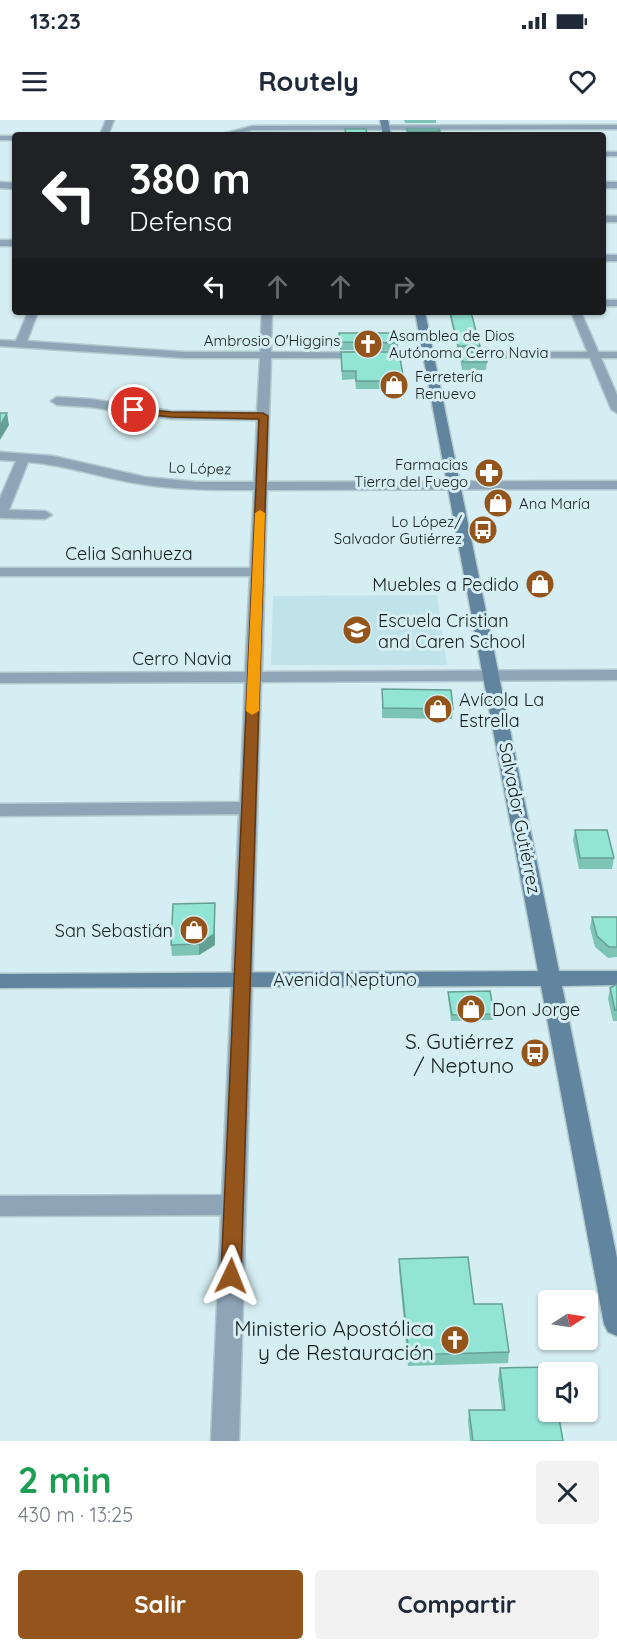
<!DOCTYPE html>
<html lang="es">
<head>
<meta charset="utf-8">
<style>
  :root { --surface:#fff; --page:#f2f2f3; --text:#1f2937; --muted:#747a83; --accent:#94551c }
  body { margin:0; font-family:Quicksand,sans-serif; background:var(--page); color:var(--text); height:100vh; display:flex; flex-direction:column; font-size:22px; white-space:nowrap }
  * { box-sizing:border-box; margin:0 }
  p { font-size:20px; color:var(--muted) }
  .icon { flex:none; width:33px; height:33px; fill:none; stroke:currentColor; stroke-width:2; stroke-linecap:round; stroke-linejoin:round }
  .map { position:relative; height:1321px; overflow:hidden }
  .panel { display:flex; flex-direction:column; background:var(--surface); flex:1 }
  .panel>* { flex:none }
  .guide { position:absolute; left:12px; top:12px; width:594px; height:183px; border-radius:6px; box-shadow:0 2px 4px #0004; background:#202124; color:#fff; overflow:hidden }
  .needle { width:39px; rotate:78deg }
  .controls { position:absolute; left:538px; top:1170px; display:grid; gap:12px }
  .controls a { display:grid; place-items:center; width:60px; height:60px; border-radius:6px; background:var(--surface); box-shadow:0 2px 4px #0004; font-size:30px }
  .pin { position:absolute; display:grid; place-items:center; width:51px; height:51px; color:#fff; margin:-26px; border:3px solid #fff; border-radius:50%; box-shadow:0 2px 6px #0007 }
  .me { position:absolute; width:66px; margin:-33px; rotate:2deg; stroke-linejoin:round; filter:drop-shadow(0 0 4px #0008) }
  .turn { display:flex; align-items:center; gap:21px; height:126px; padding:0 18px; font-size:27px }
  .turn .icon { width:78px; height:78px; stroke-width:2.5 }
  .turn b { display:block; font-size:42px; line-height:51px }
  .lanes { display:flex; align-items:center; height:57px; padding:0 18px; background:#0003; justify-content:center; gap:30px; direction:ltr }
  .lanes .off { opacity:.35 }
  .round { display:grid; place-items:center; flex:none; width:63px; height:63px; border-radius:6px; background:var(--page) }
  .head { display:flex; align-items:center; justify-content:space-between; height:102px; padding:0 18px }
  h1 { font-size:36px; font-weight:800; line-height:45px; color:#1e9e55 }
  .action { display:flex; gap:12px; margin-top:auto; padding:12px 18px }
  .action a { flex:1; height:69px; border-radius:6px; background:var(--accent); color:#fff; font-size:24px; font-weight:800; line-height:69px; text-align:center }
  .action a+a { background:var(--page); color:var(--text) }
  .status { display:flex; justify-content:space-between; align-items:center; height:42px; padding:0 30px; background:var(--surface); direction:ltr }
  .status svg { height:16px; fill:currentColor }
  header { display:flex; justify-content:space-between; align-items:center; height:78px; padding:0 18px; background:var(--surface); font-size:27px; font-weight:800 }
  .map>svg:first-child { display:block }
  .built { fill:#c0e2e9 }
  .lines { fill:none; stroke-linecap:round; stroke-linejoin:round }
  .minor-casing { stroke:#b2c9cd; stroke-width:3 }
  .tertiary-casing { stroke:#b2c9cd; stroke-width:3 }
  .secondary-casing { stroke:#b2c9cd; stroke-width:3 }
  .minor { fill:#8ea5b8; fill-rule:evenodd }
  .tertiary { fill:#8ea5b8; fill-rule:evenodd }
  .secondary { fill:#61849f; fill-rule:evenodd }
  .wall { fill:#7ec4b6 }
  .shaded-wall { fill:#66a094 }
  .building { fill:#92e4d4; stroke:#66a094; stroke-width:1.5 }
  .route { fill:#94551c; stroke:#603712; stroke-width:1.5 }
  .slow { fill:#f59e0b }
  .labels { text-anchor:middle; dominant-baseline:central; stroke-width:6; stroke-linejoin:round; paint-order:stroke }
  .far-poi-label { font-size:15px; fill:#151e20; stroke:#d5eef3; text-anchor:start }
  .far-street-label { font-size:15px; fill:#151e20; stroke:#d5eef3 }
  .street-label { font-size:18px; fill:#151e20; stroke:#d5eef3 }
  .poi-label { font-size:18px; fill:#151e20; stroke:#d5eef3; text-anchor:start }
  .near-poi-label { font-size:21px; fill:#151e20; stroke:#d5eef3; text-anchor:end }
</style>
</head>
<body>
<div class="status"><b>13:23</b><svg viewBox="0 0 49 12"><path d="M0 12V9h3v3zM5 12V6h3v6zM10 12V3h3v9zM15 12V0h3v12zM26 1h20v11H26zM47 4h2v5h-2z"/></svg></div>
<header><svg class="icon" aria-label="menu" viewBox="0 0 24 24"><path d="M4 6h16M4 12h16M4 18h16"/></svg>Routely<svg class="icon" aria-label="heart" viewBox="0 0 24 24"><path d="M12 20l-8-8c-3-5 5-10 8-4 3-6 11-1 8 4z"/></svg></header>
<div class="map">
<svg width="617" height="1321" viewBox="0 0 617 1321">
  <rect width="100%" height="100%" fill="#d5eef3"/>
  <path class="built" d="M 437,475 L 447,545 L 271,545 L 273,476 Z"/>
  <g class="lines">
    <g class="minor-casing">
      <path id="minor" d="M 106,0 L 114,0 L 108,15 L 100,15 Z
        M 617,5 L 617,9 L 252,10 L 233,15 L 219,15 L 252,6 Z
        M 0,16 L 15,16 L 15,20 L 0,20 Z
        M 603,32 L 617,32 L 617,36 L 603,36 Z
        M 0,62 L 15,63 L 15,69 L 0,68 Z
        M 603,62 L 617,62 L 617,68 L 603,68 Z
        M 603,96 L 617,96 L 617,102 L 603,102 Z
        M 0,120 L 15,120 L 15,126 L 0,126 Z
        M 603,135 L 617,135 L 617,141 L 603,141 Z
        M 603,180 L 617,180 L 617,186 L 603,186 Z
        M 28,192 L 38,192 L 27,221 L 185,232 L 260,232 L 262,192 L 272,192 L 271,232 L 432,233 L 432,237 L 428,238 L 271,238 L 267,362 L 617,361 L 617,369 L 267,370 L 262,552 L 617,550 L 617,560 L 261,562 L 239,1321 L 211,1321 L 221,1095 L 0,1096 L 0,1076 L 222,1075 L 239,694 L 0,696 L 0,684 L 240,682 L 245,562 L 0,563 L 0,553 L 245,552 L 250,456 L 0,456 L 0,448 L 250,448 L 254,370 C 218,370 182,370 147,365 C 107,360 69,345 28,342 L 9,390 L 45,391 L 52,395 L 45,399 L 0,398 L 0,378 L 16,341 L 0,340 L 0,332 L 53,336 L 145,357 L 197,362 L 254,362 L 257,300 L 171,299 L 90,287 L 57,285 L 51,281 L 57,277 L 90,279 L 171,291 L 257,292 L 260,238 L 185,238 L 0,226 L 0,220 L 16,221 Z
        M 571,192 L 581,192 L 617,275 L 617,293 L 611,289 Z"/>
    </g>
    <g class="tertiary-casing">
      <path id="tertiary" d="M 428,232 L 617,232 L 617,238 L 424,237 L 424,233 Z"/>
    </g>
    <g class="secondary-casing">
      <path id="secondary" d="M 380,0 L 388,0 L 391,15 L 383,15 Z
        M 415,192 L 425,192 L 559,851 L 617,851 L 617,865 L 562,866 L 617,1138 L 617,1216 L 608,1212 L 604,1204 L 541,866 L 0,868 L 0,854 L 538,851 Z"/>
    </g>
    <use href="#minor" class="minor"/>
    <use href="#tertiary" class="tertiary"/>
    <use href="#secondary" class="secondary"/>
  </g>
  <path class="wall" d="M 404,0 L 436,0 L 436,3 L 405,3 Z
    M 407,11 L 440,11 L 440,14 L 407,14 Z
    M 449,192 L 471,192 L 480,226 L 480,230 L 458,230 Z
    M 339,213 L 398,223 L 398,231 L 340,230 Z
    M 341,232 L 404,261 L 403,269 L 356,269 L 355,259 L 342,260 Z
    M 460,232 L 487,242 L 486,250 L 462,250 L 460,239 Z
    M 382,569 L 453,589 L 452,599 L 382,598 Z
    M 575,710 L 614,738 L 612,749 L 579,749 L 573,720 Z
    M 215,794 L 215,825 L 199,835 L 172,836 L 171,825 Z
    M 592,797 L 617,797 L 617,837 L 608,838 L 595,827 L 590,808 Z
    M 617,864 L 617,901 L 613,901 L 608,879 L 610,868 Z
    M 448,872 L 494,894 L 493,900 L 451,901 L 448,877 Z
    M 399,1139 L 474,1184 L 509,1232 L 508,1243 L 408,1246 L 399,1150 Z
    M 500,1248 L 563,1321 L 470,1321 L 468,1301 L 469,1290 L 502,1290 L 498,1259 Z"/>
  <path class="shaded-wall" d="M 7,293 L 9,305 L 0,320 L 0,306 Z
    M 215,783 L 215,825 L 199,835 L 199,824 Z"/>
  <path class="building" d="M 345,9 L 366,9 L 367,15 L 346,15 Z
    M 407,9 L 439,9 L 440,11 L 407,11 Z
    M 450,192 L 471,192 L 480,226 L 458,226 Z
    M 339,213 L 396,213 L 398,223 L 340,222 Z
    M 341,232 L 399,232 L 404,261 L 356,261 L 356,251 L 342,251 Z
    M 460,232 L 483,232 L 487,242 L 463,242 Z
    M 0,293 L 7,293 L 0,306 Z
    M 382,569 L 451,570 L 453,589 L 383,588 Z
    M 575,710 L 607,710 L 614,738 L 580,738 Z
    M 215,783 L 214,814 L 199,824 L 171,825 L 173,784 Z
    M 592,797 L 617,797 L 617,827 L 609,827 L 597,816 Z
    M 617,864 L 617,890 L 615,890 L 610,868 Z
    M 490,871 L 494,894 L 452,895 L 448,872 Z
    M 468,1137 L 474,1184 L 502,1184 L 509,1232 L 409,1235 L 399,1139 Z
    M 550,1247 L 551,1252 L 549,1252 L 549,1292 L 558,1292 L 563,1321 L 473,1321 L 469,1290 L 505,1290 L 500,1248 Z"/>
  <path class="route" d="M 131,288 L 171,292 L 263,293 L 268,296 L 241,1156 L 238,1162 L 231,1164 L 224,1162 L 221,1156 L 259,299 L 171,297 L 134,293 L 130,290 Z"/>
  <path class="slow" d="M 260,390 L 265,393 L 259,591 L 252,595 L 246,591 L 255,393 Z"/>
  <defs>
    <g id="church-disc" transform="scale(1.5)"><circle r="9.5" fill="#94551c" stroke="#d5eef3"/><path d="M-1.2-6h2.4v3.5h3.3v2.4h-3.3V6h-2.4V-.1h-3.3v-2.4h3.3Z" fill="#fff"/></g>
    <g id="shop-disc" transform="scale(1.5)"><circle r="9.5" fill="#94551c" stroke="#d5eef3"/><path d="M-5-2.5h2.3a2.7 3.5 0 0 1 5.4 0H5L5.5 6h-11ZM-1.5-2.5h3a1.5 2.3 0 0 0-3 0Z" fill="#fff"/></g>
    <g id="pharmacy-disc" transform="scale(1.5)"><circle r="9.5" fill="#94551c" stroke="#d5eef3"/><path d="M-2-6h4v4h4v4h-4v4h-4v-4h-4v-4h4Z" fill="#fff"/></g>
    <g id="bus-disc" transform="scale(1.5)"><circle r="9.5" fill="#94551c" stroke="#d5eef3"/><path d="M-5-6H5V4H4V6H2V4H-2V6H-4V4H-5ZM-3.5-4V0h7V-4ZM-3.5 1.2v1.5H-2V1.2ZM2 1.2v1.5H3.5V1.2Z" fill="#fff"/></g>
    <g id="school-disc" transform="scale(1.5)"><circle r="9.5" fill="#94551c" stroke="#d5eef3"/><path d="M0-5L7-2L0 1L-7-2ZM-4 1L0 2.5L4 1V4Q0 6-4 4Z" fill="#fff"/></g>
  </defs>
  <g fill-rule="evenodd">
    <use href="#church-disc" x="368" y="224"/>
    <use href="#shop-disc" x="394" y="265"/>
    <use href="#pharmacy-disc" x="489" y="353"/>
    <use href="#shop-disc" x="498" y="383"/>
    <use href="#bus-disc" x="483" y="410"/>
    <use href="#shop-disc" x="540" y="464"/>
    <use href="#school-disc" x="357" y="510"/>
    <use href="#shop-disc" x="438" y="589"/>
    <use href="#shop-disc" x="194" y="810"/>
    <use href="#shop-disc" x="471" y="889"/>
    <use href="#bus-disc" x="535" y="933"/>
    <use href="#church-disc" x="455" y="1220"/>
  </g>
  <g class="labels">
    <g class="far-poi-label">
      <text x="389" y="215">Asamblea de Dios<tspan x="389" dy="17">Autónoma Cerro Navia</tspan></text>
      <text x="415" y="256">Ferretería<tspan x="415" dy="17">Renuevo</tspan></text>
      <text x="468" y="344" text-anchor="end">Farmacias<tspan x="468" dy="17">Tierra del Fuego</tspan></text>
      <text x="519" y="383">Ana María</text>
      <text x="462" y="401" text-anchor="end">Lo López/<tspan x="462" dy="17">Salvador Gutiérrez</tspan></text>
    </g>
    <g class="far-street-label">
      <text x="272" y="220">Ambrosio O'Higgins</text>
      <text transform="translate(200 348) rotate(2)">Lo López</text>
    </g>
    <g class="street-label">
      <text x="129" y="433">Celia Sanhueza</text>
      <text x="182" y="538">Cerro Navia</text>
      <text transform="translate(520 698) rotate(79)">Salvador Gutiérrez</text>
      <text x="345" y="859">Avenida Neptuno</text>
    </g>
    <g class="poi-label">
      <text x="519" y="464" text-anchor="end">Muebles a Pedido</text>
      <text x="378" y="500">Escuela Cristian<tspan x="378" dy="21">and Caren School</tspan></text>
      <text x="459" y="579">Avícola La<tspan x="459" dy="21">Estrella</tspan></text>
      <text x="173" y="810" text-anchor="end">San Sebastián</text>
      <text x="492" y="889">Don Jorge</text>
    </g>
    <g class="near-poi-label">
      <text x="514" y="921">S. Gutiérrez<tspan x="514" dy="24">/ Neptuno</tspan></text>
      <text x="434" y="1208">Ministerio Apostólica<tspan x="434" dy="24">y de Restauración</tspan></text>
    </g>
  </g>
</svg>
<div class="controls">
<a><svg class="needle" viewBox="-14 -14 28 28"><path d="M0-13l5 13h-10z" fill="#e53935"/><path d="M0 13l5-13h-10z" fill="#747a83"/></svg></a>
<a><svg class="icon" aria-label="sound" viewBox="0 0 24 24"><path d="M4 9h4l5-4v14l-5-4H4zM17 9q2 3 0 6"/></svg></a>
</div>
<div class="pin" style="left:134px;top:290px;background:#d93025"><svg class="icon" aria-label="arrive" viewBox="0 0 24 24"><path d="M6 21V4h12l-3 4 3 4H6"/></svg></div>
<svg class="me" style="left:231px;top:1156px" viewBox="-20 -20 40 40"><path d="M0-17L14 15 0 8-14 15z" fill="#94551c" stroke="#fff" stroke-width="4"/></svg>
<div class="guide">
<div class="turn"><svg class="icon" aria-label="left" viewBox="0 0 24 24"><path d="M17 20v-9H6M10 6l-5 5 5 5"/></svg><div><b>380 m</b>Defensa</div></div>
<div class="lanes"><svg class="icon" aria-label="left" viewBox="0 0 24 24"><path d="M17 20v-9H6M10 6l-5 5 5 5"/></svg><svg class="icon off" aria-label="ahead" viewBox="0 0 24 24"><path d="M12 20V5M6 11l6-6 6 6"/></svg><svg class="icon off" aria-label="ahead" viewBox="0 0 24 24"><path d="M12 20V5M6 11l6-6 6 6"/></svg><svg class="icon off" aria-label="right" viewBox="0 0 24 24"><path d="M7 20v-9h11M14 6l5 5-5 5"/></svg></div>
</div>
</div>
<section class="panel">
<div class="head"><div><h1>2 min</h1><p>430 m · 13:25</p></div><a class="round"><svg class="icon" aria-label="close" viewBox="0 0 24 24"><path d="M6 6l12 12M18 6L6 18"/></svg></a></div>
<div class="action"><a>Salir</a><a>Compartir</a></div>
</section>
</body>
</html>
